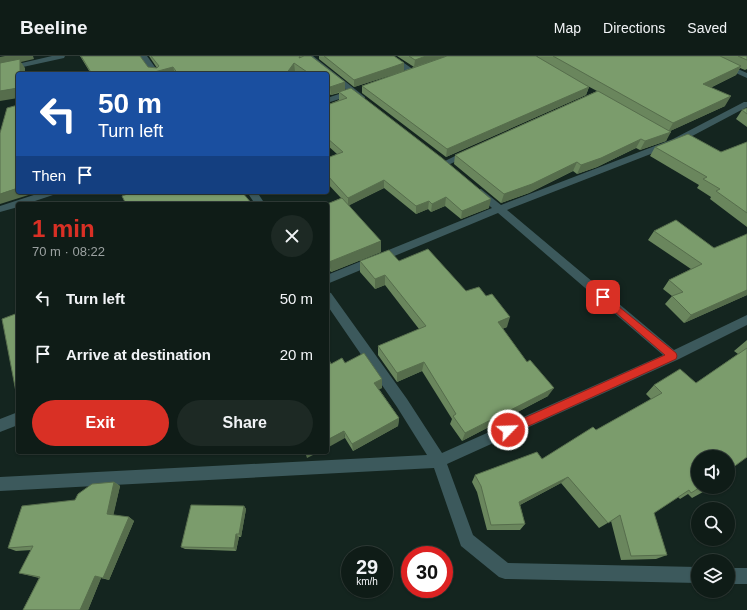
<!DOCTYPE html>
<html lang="en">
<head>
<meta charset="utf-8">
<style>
  :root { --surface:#0f1c17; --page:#1d2924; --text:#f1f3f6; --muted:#9ba1a1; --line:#2f3a36; --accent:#d93025 }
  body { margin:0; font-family:Arial,sans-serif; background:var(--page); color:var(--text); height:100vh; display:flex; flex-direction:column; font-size:15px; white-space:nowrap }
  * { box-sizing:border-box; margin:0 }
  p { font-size:13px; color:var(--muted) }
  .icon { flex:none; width:22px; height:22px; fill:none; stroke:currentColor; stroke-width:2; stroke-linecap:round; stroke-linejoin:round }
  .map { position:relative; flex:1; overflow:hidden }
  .details { position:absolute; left:16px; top:146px; width:313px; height:252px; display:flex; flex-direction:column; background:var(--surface); border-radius:4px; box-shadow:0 1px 3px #0004,0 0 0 1px var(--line) }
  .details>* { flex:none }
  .hud { position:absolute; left:16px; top:16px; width:313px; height:122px; border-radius:4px; box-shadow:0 1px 3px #0004,0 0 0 1px var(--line); background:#1a4fa0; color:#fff; overflow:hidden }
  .fabs { position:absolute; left:691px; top:394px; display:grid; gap:8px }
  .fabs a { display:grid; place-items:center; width:44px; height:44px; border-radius:50%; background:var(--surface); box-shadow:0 1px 3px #0004,0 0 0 1px var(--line); font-size:20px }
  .speed { position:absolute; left:341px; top:490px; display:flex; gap:8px; font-size:20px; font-weight:700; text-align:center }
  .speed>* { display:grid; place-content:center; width:52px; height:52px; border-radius:50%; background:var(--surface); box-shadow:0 1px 3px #0004,0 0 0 1px var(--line); line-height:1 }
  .speed small { font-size:10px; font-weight:400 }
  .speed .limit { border:6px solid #d22; background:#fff; color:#111 }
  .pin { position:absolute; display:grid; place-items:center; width:34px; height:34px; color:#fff; margin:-17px; border-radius:8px; box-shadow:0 2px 6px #0006 }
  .me { position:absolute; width:44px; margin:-22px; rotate:66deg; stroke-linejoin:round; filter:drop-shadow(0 0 3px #0008) }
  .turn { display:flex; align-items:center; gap:14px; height:84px; padding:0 16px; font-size:18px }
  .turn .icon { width:52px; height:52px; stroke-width:2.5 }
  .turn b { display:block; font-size:28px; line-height:34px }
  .then { display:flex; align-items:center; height:38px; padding:0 16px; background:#0003; gap:8px; font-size:15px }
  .round { display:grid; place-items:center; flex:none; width:42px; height:42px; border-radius:21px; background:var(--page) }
  .head { display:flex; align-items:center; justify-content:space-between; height:68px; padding:0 16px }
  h1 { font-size:24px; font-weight:700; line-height:30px; color:var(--accent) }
  .button { display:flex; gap:8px; margin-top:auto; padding:8px 16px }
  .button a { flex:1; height:46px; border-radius:24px; background:var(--accent); color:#fff; font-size:16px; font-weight:700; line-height:46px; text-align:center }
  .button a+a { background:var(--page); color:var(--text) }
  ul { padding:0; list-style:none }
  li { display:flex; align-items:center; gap:12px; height:56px; padding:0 16px }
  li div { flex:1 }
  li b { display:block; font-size:15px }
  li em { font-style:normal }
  header { display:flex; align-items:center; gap:24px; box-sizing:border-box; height:56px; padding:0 20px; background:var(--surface); border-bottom:1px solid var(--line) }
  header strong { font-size:19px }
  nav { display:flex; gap:22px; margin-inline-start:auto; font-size:14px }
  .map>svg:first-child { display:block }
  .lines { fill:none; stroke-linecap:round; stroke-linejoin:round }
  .minor { fill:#3c595c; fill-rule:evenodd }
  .wall { fill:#6a865d }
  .shaded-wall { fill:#566d4c }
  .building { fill:#7b9c6c; stroke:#566d4c }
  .route { fill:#d93025; stroke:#8d1f18 }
</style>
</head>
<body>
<header>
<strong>Beeline</strong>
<nav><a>Map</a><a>Directions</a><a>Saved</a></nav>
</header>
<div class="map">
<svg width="747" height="554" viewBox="0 0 747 554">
  <rect width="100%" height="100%" fill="#14251f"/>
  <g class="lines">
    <path class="minor" d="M 52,0 L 65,0 L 64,2 L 0,16 L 0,12 Z
      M 139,0 L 147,0 L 160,18 L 152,18 Z
      M 305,0 L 313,0 L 365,41 L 365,45 L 359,45 L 352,39 L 327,47 L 327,42 L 348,35 Z
      M 385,0 L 394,0 L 417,16 L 416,18 L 410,18 Z
      M 698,0 L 708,0 L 747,17 L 747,22 Z
      M 744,46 L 747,46 L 747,51 L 679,87 L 507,154 L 674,294 L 747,259 L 747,269 L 677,304 L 447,408 L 473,479 L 508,507 L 698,511 L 698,527 L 505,523 L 499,521 L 461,490 L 434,412 L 0,435 L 0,421 L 427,399 L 397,351 L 327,249 L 327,236 L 331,237 L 407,343 L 442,397 L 663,299 L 498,157 L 327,228 L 327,219 L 492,152 L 475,137 L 473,135 L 475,133 L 481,133 L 501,149 L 673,83 Z
      M 469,93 L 473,96 L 472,98 L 448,109 L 445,110 L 441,107 Z
      M 43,136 L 58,136 L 56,138 L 26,148 L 18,148 L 18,151 L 0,156 L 0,150 Z
      M 247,136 L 257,136 L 265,148 L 255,148 Z
      M 18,356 L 18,369 L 0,376 L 0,363 Z
      M 728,512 L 747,512 L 747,528 L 728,528 Z"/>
  </g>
  <path class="wall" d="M 80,0 L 140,0 L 148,11 L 157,12 L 149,0 L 311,0 L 345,34 L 489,152 L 461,163 L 445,150 L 431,156 L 428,153 L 416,158 L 384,132 L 349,149 L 381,196 L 331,216 L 327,211 L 327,148 L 341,142 L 327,127 L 327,102 L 337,98 L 327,89 L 327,49 L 339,44 L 339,37 L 331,39 L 327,37 L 327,18 L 299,18 L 295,15 L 293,18 L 91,18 Z
    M 319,0 L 394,0 L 404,7 L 404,15 L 354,31 L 319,3 Z
    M 397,0 L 536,0 L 537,1 L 538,0 L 747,0 L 747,13 L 745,14 L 740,12 L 736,19 L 710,32 L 725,50 L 670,75 L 666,85 L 640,94 L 636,92 L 597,111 L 577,118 L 573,115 L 529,137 L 501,147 L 454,108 L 455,99 L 597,35 L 582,27 L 589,31 L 586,39 L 446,101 L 362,37 L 362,30 L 414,11 Z
    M 747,52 L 747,71 L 736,63 L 742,54 Z
    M 747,86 L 747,171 L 710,143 L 711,141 L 697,132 L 699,129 L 650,100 L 655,91 L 721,96 Z
    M 654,175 L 714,192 L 747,239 L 684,267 L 665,248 L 672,240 L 663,233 L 669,224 L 691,213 L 648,184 Z
    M 360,205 L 399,205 L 466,235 L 507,271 L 502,273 L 548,340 L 462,385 L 450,368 L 452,363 L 422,315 L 397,326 L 378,299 L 378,290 L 419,273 L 385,229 L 375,233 L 360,216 Z
    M 747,284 L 747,401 L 728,401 L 703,436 L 692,442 L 688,438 L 680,443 L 678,441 L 654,457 L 667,499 L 656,503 L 621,504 L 611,465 L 599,472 L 561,427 L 520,449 L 525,468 L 520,474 L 487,474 L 477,436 L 472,426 L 475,419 L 542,403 L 596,374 L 651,343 L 646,338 L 654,329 L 696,327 L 738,298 L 734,295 Z
    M 345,307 L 382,323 L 382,332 L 379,333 L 399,362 L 398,370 L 353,395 L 345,382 L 331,308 Z
    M 114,426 L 120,430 L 113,459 L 129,461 L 134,465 L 109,524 L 101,522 L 88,554 L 23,554 L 39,522 L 19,517 L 32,494 L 16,495 L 8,492 L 75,444 Z
    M 244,450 L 246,453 L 241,481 L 239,481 L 236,495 L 185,493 L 181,491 Z"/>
  <path class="shaded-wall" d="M 5,0 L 33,0 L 34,3 L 21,6 L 25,12 L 25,18 L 20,18 L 0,12 L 0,1 Z
    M 426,0 L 447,0 L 414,11 L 415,4 Z
    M 294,7 L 295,15 L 293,18 L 286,18 Z
    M 404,7 L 404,15 L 354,31 L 354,24 Z
    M 741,10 L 736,19 L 698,38 L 703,28 Z
    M 173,11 L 175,18 L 147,18 Z
    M 345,26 L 345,34 L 331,39 L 330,31 Z
    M 589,31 L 586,39 L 446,101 L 447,93 Z
    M 18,32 L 18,42 L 0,45 L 0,35 Z
    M 731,40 L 725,50 L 668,76 L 673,67 Z
    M 671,76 L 666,85 L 640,94 L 645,85 Z
    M 641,83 L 636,92 L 597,111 L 577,118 L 581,109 Z
    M 577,106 L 573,115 L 529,137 L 501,147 L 504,138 Z
    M 384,124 L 384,132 L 348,150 L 348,142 Z
    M 18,132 L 18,136 L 38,136 L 0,148 L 0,138 Z
    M 446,141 L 445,150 L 431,156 L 432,148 Z
    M 491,143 L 489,152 L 461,163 L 462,155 Z
    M 429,145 L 428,153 L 416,158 L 416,150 Z
    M 381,185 L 381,196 L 331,216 L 329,206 Z
    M 385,219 L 385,229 L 375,233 L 375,223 Z
    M 747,234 L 747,239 L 684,267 L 691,259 Z
    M 510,261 L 507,271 L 494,276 L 498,266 Z
    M 424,306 L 422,315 L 397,326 L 397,317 Z
    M 382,323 L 382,332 L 374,335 L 374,327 Z
    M 554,332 L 548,340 L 462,385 L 465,377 Z
    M 399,362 L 398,370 L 353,395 L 352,388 Z
    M 344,375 L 345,382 L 327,392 L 327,384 Z
    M 305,396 L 319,396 L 307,402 Z
    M 568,421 L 561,427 L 514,452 L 519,446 Z
    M 114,426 L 120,430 L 113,461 L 107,458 Z
    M 244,450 L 246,453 L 241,481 L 239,478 Z
    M 129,461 L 134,465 L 109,524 L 103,522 Z
    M 236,478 L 239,481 L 236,495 L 234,492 Z
    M 95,520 L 101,522 L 88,554 L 80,554 Z"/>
  <path class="building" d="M 81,0 L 140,0 L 148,11 L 157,12 L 159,10 L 151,0 L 300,0 L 299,2 L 304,0 L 311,0 L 345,26 L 330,31 L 327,29 L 327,18 L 310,18 L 294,7 L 286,18 L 178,18 L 173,11 L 147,18 L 92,18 Z
    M 324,0 L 394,0 L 404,7 L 354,24 Z
    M 409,0 L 426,0 L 415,4 Z
    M 447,0 L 536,0 L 589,31 L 447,93 L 362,30 Z
    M 553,0 L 720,0 L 741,10 L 703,28 L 731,40 L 673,67 Z
    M 738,0 L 747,0 L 747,4 Z
    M 20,3 L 20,18 L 18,18 L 18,32 L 0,35 L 0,7 Z
    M 351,32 L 442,102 L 491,143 L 462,155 L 446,141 L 432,148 L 429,145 L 416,150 L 384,124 L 348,142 L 327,119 L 327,106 L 329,105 L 327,103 L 327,102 L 343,96 L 327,82 L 327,49 L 347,42 L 339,36 Z
    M 598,35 L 671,76 L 645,85 L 641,83 L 601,102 L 581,109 L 577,106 L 532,128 L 504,138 L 455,99 Z
    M 18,49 L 18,132 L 0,138 L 0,77 L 7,52 Z
    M 747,52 L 747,58 L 742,54 Z
    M 688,78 L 721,96 L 747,86 L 747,157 L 716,135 L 720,133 L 703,123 L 707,121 L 655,91 Z
    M 133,136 L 242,136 L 252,148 L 126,148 L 122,140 Z
    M 342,142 L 381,185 L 329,206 L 327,203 L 327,148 Z
    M 676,164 L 714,192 L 747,178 L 747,234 L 691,259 L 672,240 L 683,236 L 669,224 L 702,208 L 654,175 Z
    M 428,193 L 466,235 L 479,231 L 486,240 L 492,238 L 510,261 L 498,266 L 527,306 L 530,304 L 554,332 L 465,377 L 453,360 L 456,358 L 424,306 L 397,317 L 378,290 L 426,270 L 385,219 L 375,223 L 360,205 L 389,194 L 399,205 Z
    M 18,257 L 18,335 L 16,336 L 2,263 Z
    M 747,292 L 747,401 L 728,415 L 728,401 L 698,401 L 698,431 L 710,431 L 703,436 L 699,432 L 691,437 L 689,434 L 654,457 L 667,499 L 631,500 L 620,459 L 608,467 L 568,421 L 519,446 L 525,468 L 491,469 L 481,430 L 475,419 L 537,396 L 542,403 L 593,371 L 596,374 L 662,337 L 654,329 L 680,313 L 696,327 Z
    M 364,297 L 382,323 L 374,327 L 399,362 L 352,388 L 344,375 L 327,384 L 327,300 L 331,308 L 342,302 L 345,307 Z
    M 114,426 L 107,458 L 129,461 L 103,522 L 95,520 L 80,554 L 23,554 L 40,521 L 19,517 L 33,490 L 8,492 L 22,450 L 75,444 L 78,438 L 92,428 Z
    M 191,449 L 244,450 L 239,478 L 236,478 L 234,492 L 181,491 Z"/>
  <path class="route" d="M 603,238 L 676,297 L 677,300 L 676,303 L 511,378 L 508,379 L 504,378 L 503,374 L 504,371 L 665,299 L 600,243 L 599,241 L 600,239 Z"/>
</svg>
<div class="fabs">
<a><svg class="icon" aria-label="sound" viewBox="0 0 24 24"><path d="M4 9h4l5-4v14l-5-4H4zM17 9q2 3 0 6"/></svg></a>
<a><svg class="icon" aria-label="search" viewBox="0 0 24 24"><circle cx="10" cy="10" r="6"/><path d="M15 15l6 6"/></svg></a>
<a><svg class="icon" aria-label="layers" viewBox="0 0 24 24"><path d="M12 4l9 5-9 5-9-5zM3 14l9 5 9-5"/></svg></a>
</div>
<div class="speed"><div>29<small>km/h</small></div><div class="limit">30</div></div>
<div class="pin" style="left:603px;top:241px;background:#d93025"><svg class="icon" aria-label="arrive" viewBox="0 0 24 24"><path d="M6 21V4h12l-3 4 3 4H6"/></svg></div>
<svg class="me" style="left:508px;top:374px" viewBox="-20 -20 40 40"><circle r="17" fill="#d93025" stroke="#fff" stroke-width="3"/><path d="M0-11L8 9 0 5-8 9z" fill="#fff"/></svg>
<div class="hud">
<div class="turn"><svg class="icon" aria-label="left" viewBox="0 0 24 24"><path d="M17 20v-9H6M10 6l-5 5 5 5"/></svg><div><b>50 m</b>Turn left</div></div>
<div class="then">Then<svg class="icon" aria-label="arrive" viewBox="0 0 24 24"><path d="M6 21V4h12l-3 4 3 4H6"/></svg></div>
</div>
<section class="details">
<div class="head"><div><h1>1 min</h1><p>70 m · 08:22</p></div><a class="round"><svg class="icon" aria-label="close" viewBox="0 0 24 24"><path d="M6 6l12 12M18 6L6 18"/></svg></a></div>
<ul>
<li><svg class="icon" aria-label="left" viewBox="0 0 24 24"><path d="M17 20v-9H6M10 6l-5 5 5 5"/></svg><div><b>Turn left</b></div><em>50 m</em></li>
<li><svg class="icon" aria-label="arrive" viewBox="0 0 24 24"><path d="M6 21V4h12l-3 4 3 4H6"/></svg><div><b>Arrive at destination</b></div><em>20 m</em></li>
</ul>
<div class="button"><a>Exit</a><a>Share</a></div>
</section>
</div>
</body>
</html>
